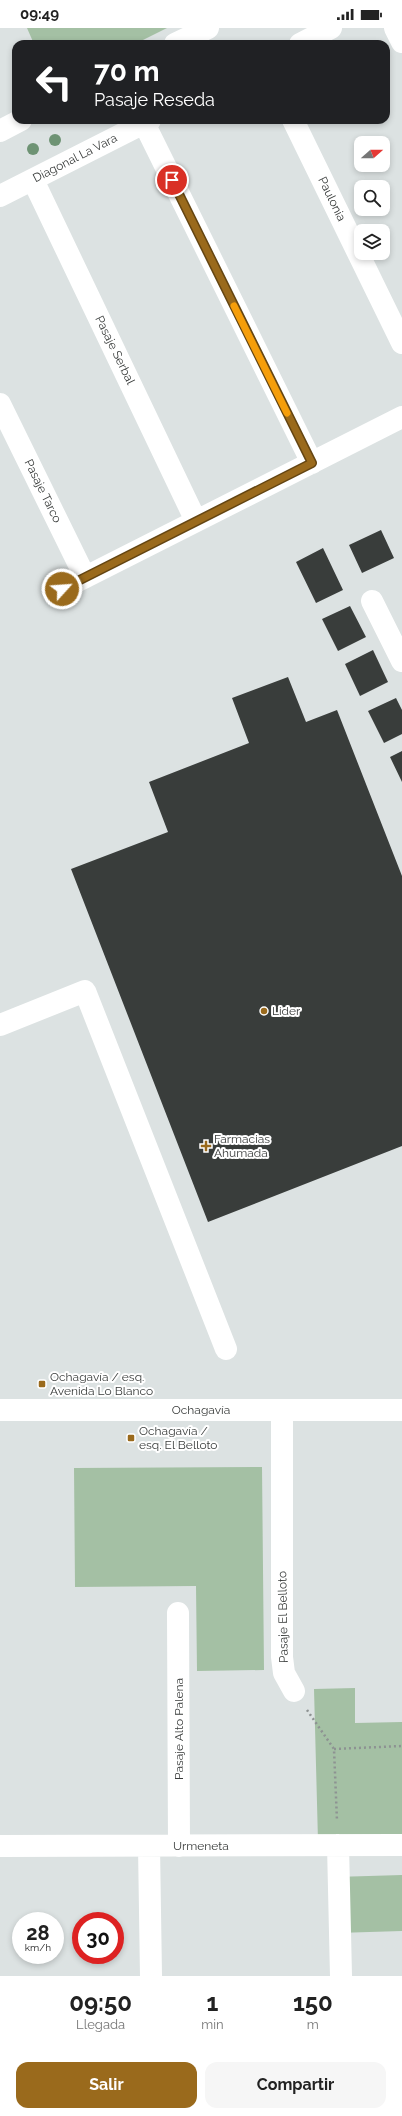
<!DOCTYPE html>
<html lang="es">
<head>
<meta charset="utf-8">
<style>
  :root { --surface:#fff; --page:#f6f6f6; --text:#222; --muted:#767676; --accent:#9a6a1c }
  body { margin:0; font-family:Raleway,sans-serif; background:var(--page); color:var(--text); height:100vh; display:flex; flex-direction:column; font-size:15px; white-space:nowrap }
  * { box-sizing:border-box; margin:0 }
  p { font-size:13px; color:var(--muted) }
  .icon { flex:none; width:22px; height:22px; fill:none; stroke:currentColor; stroke-width:2; stroke-linecap:round; stroke-linejoin:round }
  .map { position:relative; height:1948px; overflow:hidden }
  .panel { display:flex; flex-direction:column; background:var(--surface); flex:1 }
  .panel>* { flex:none }
  .top-card { position:absolute; left:12px; top:12px; width:378px; height:84px; border-radius:12px; box-shadow:0 2px 6px #0003; background:#202124; color:#fff; overflow:hidden }
  .needle { width:26px; rotate:69deg }
  .controls { position:absolute; left:354px; top:108px; display:grid; gap:8px }
  .controls a { display:grid; place-items:center; width:36px; height:36px; border-radius:8px; background:var(--surface); box-shadow:0 2px 6px #0003; font-size:20px }
  .speed { position:absolute; left:12px; top:1884px; display:flex; gap:8px; font-size:20px; font-weight:700; text-align:center }
  .speed>* { display:grid; place-content:center; width:52px; height:52px; border-radius:50%; background:var(--surface); box-shadow:0 2px 6px #0003; line-height:1 }
  .speed small { font-size:10px; font-weight:400 }
  .speed .limit { border:6px solid #d22; background:#fff; color:#111 }
  .pin { position:absolute; display:grid; place-items:center; width:34px; height:34px; color:#fff; margin:-17px; border:2px solid #fff; border-radius:50%; box-shadow:0 1px 4px #0007 }
  .me { position:absolute; width:44px; margin:-22px; rotate:64deg; stroke-linejoin:round; filter:drop-shadow(0 0 3px #0008) }
  .turn { display:flex; align-items:center; gap:14px; height:84px; padding:0 16px; font-size:18px }
  .turn .icon { width:52px; height:52px; stroke-width:2.5 }
  .turn b { display:block; font-size:28px; line-height:34px }
  .eta { display:flex; justify-content:space-evenly; align-items:center; height:68px; text-align:center }
  .eta b { font-size:24px; font-weight:700; line-height:28px }
  .primary-button { display:flex; gap:8px; margin-top:auto; padding:8px 16px }
  .primary-button a { flex:1; height:46px; border-radius:12px; background:var(--accent); color:#fff; font-size:16px; font-weight:700; line-height:46px; text-align:center }
  .primary-button a+a { background:var(--page); color:var(--text) }
  .status { display:flex; justify-content:space-between; align-items:center; height:28px; padding:0 20px; background:var(--surface); direction:ltr }
  .status svg { height:11px; fill:currentColor }
  .map>svg:first-child { display:block }
  .green { fill:#a4c0a4 }
  .building { fill:#393d3b }
  .lines { fill:none; stroke-linecap:round; stroke-linejoin:round }
  .path { stroke:#8d9292; stroke-width:2.5; stroke-dasharray:2 3; stroke-linecap:butt }
  .minor { stroke:#fff; stroke-width:22 }
  .major { stroke:#fff; stroke-width:22 }
  .tree { fill:#6e9374 }
  .route-casing { stroke:#644512; stroke-width:10 }
  .route { stroke:#9a6a1c; stroke-width:7 }
  .slow { stroke:#f59e0b; stroke-width:7 }
  .poi-dot { fill:#9a6a1c; stroke:#fff; stroke-width:1.5 }
  .labels { text-anchor:middle; dominant-baseline:central; stroke-width:4; stroke-linejoin:round; paint-order:stroke }
  .street-label { font-size:12px; fill:#383b3a; stroke:#fff }
  .poi-label { font-size:12px; fill:#383b3a; stroke:#fff; text-anchor:start }
</style>
</head>
<body>
<div class="status"><b>09:49</b><svg viewBox="0 0 49 12"><path d="M0 12V9h3v3zM5 12V6h3v6zM10 12V3h3v9zM15 12V0h3v12zM26 1h20v11H26zM47 4h2v5h-2z"/></svg></div>
<div class="map">
<svg width="402" height="1948" viewBox="0 0 402 1948">
  <rect width="100%" height="100%" fill="#dce2e2"/>
  <path class="green" d="M 27,0 L 167,0 L 135,16 L 34,16 Z
    M 262,1439 L 264,1642 L 197,1643 L 196,1558 L 75,1559 L 74,1440 Z
    M 355,1660 L 355,1695 L 402,1694 L 402,1811 L 318,1813 L 314,1661 Z
    M 402,1847 L 402,1903 L 337,1905 L 335,1849 Z"/>
  <path class="building" d="M 381,502 L 394,530 L 362,545 L 349,517 Z
    M 323,520 L 343,562 L 316,575 L 296,534 Z
    M 350,578 L 366,609 L 338,623 L 322,591 Z
    M 373,622 L 388,654 L 360,668 L 345,636 Z
    M 288,649 L 306,694 L 337,682 L 402,848 L 402,1118 L 208,1194 L 71,841 L 168,804 L 149,754 L 249,715 L 232,670 Z
    M 396,670 L 402,682 L 402,706 L 384,715 L 368,683 Z
    M 402,723 L 402,754 L 390,729 Z"/>
  <g class="lines">
    <path class="path" d="M 307,1682 L 334,1721 L 337,1793
      M 334,1721 L 402,1718"/>
    <path class="minor" d="M 395,0 L 402,14
      M 175,16 L 208,0
      M 300,16 L 331,0
      M 293,92 L 402,315
      M 144,95 L 312,435
      M 0,103 L 21,92
      M 33,152 L 196,493
      M 0,168 L 150,92
      M 0,376 L 85,549
      M 62,561 L 402,389
      M 372,573 L 402,633
      M 0,997 L 85,963 L 226,1321
      M 282,1382 L 282,1629 L 284,1645 L 294,1663
      M 178,1585 L 179,1818
      M 338,1817 L 341,1948
      M 0,1818 L 402,1817
      M 149,1818 L 151,1948"/>
    <path class="major" d="M 0,1382 L 402,1382"/>
  </g>
  <g class="tree">
    <circle cx="55" cy="112" r="6"/>
    <circle cx="33" cy="121" r="6"/>
  </g>
  <g class="lines">
    <g class="route-casing">
      <path id="route" d="M 62,561 L 312,435 L 172,152"/>
    </g>
    <use href="#route" class="route"/>
    <path class="slow" d="M 234,278 L 287,385"/>
  </g>
  <g class="poi-dot">
    <circle cx="264" cy="983" r="4"/>
    <path d="M204 1112h4v4h4v4h-4v4h-4v-4h-4v-4h4z"/>
    <rect x="38" y="1352" width="8" height="8" rx="2"/>
    <rect x="127" y="1406" width="8" height="8" rx="2"/>
  </g>
  <g class="labels">
    <g class="street-label">
      <text transform="translate(75 130) rotate(-27)">Diagonal La Vara</text>
      <text transform="translate(332 171) rotate(64)">Paulonia</text>
      <text transform="translate(115 322) rotate(64)">Pasaje Serbal</text>
      <text transform="translate(43 463) rotate(64)">Pasaje Tarco</text>
      <text x="201" y="1382">Ochagavía</text>
      <text transform="translate(283 1589) rotate(-91)">Pasaje El Belloto</text>
      <text transform="translate(179 1701) rotate(-90)">Pasaje Alto Palena</text>
      <text x="201" y="1818">Urmeneta</text>
    </g>
    <g class="poi-label">
      <text x="272" y="983">Lider</text>
      <text x="214" y="1111">Farmacias<tspan x="214" dy="14">Ahumada</tspan></text>
      <text x="50" y="1349">Ochagavía / esq.<tspan x="50" dy="14">Avenida Lo Blanco</tspan></text>
      <text x="139" y="1403">Ochagavía /<tspan x="139" dy="14">esq. El Belloto</tspan></text>
    </g>
  </g>
</svg>
<div class="controls">
<a><svg class="needle" viewBox="-14 -14 28 28"><path d="M0-13l5 13h-10z" fill="#e53935"/><path d="M0 13l5-13h-10z" fill="#767676"/></svg></a>
<a><svg class="icon" aria-label="search" viewBox="0 0 24 24"><circle cx="10" cy="10" r="6"/><path d="M15 15l6 6"/></svg></a>
<a><svg class="icon" aria-label="layers" viewBox="0 0 24 24"><path d="M12 4l9 5-9 5-9-5zM3 14l9 5 9-5"/></svg></a>
</div>
<div class="speed"><div>28<small>km/h</small></div><div class="limit">30</div></div>
<div class="pin" style="left:172px;top:152px;background:#d93025"><svg class="icon" aria-label="arrive" viewBox="0 0 24 24"><path d="M6 21V4h12l-3 4 3 4H6"/></svg></div>
<svg class="me" style="left:62px;top:561px" viewBox="-20 -20 40 40"><circle r="17" fill="#9a6a1c" stroke="#fff" stroke-width="3"/><path d="M0-11L8 9 0 5-8 9z" fill="#fff"/></svg>
<div class="top-card">
<div class="turn"><svg class="icon" aria-label="left" viewBox="0 0 24 24"><path d="M17 20v-9H6M10 6l-5 5 5 5"/></svg><div><b>70 m</b>Pasaje Reseda</div></div>
</div>
</div>
<section class="panel">
<div class="eta">
<div><b>09:50</b><p>Llegada</p></div>
<div><b>1</b><p>min</p></div>
<div><b>150</b><p>m</p></div>
</div>
<div class="primary-button"><a>Salir</a><a>Compartir</a></div>
</section>
</body>
</html>
